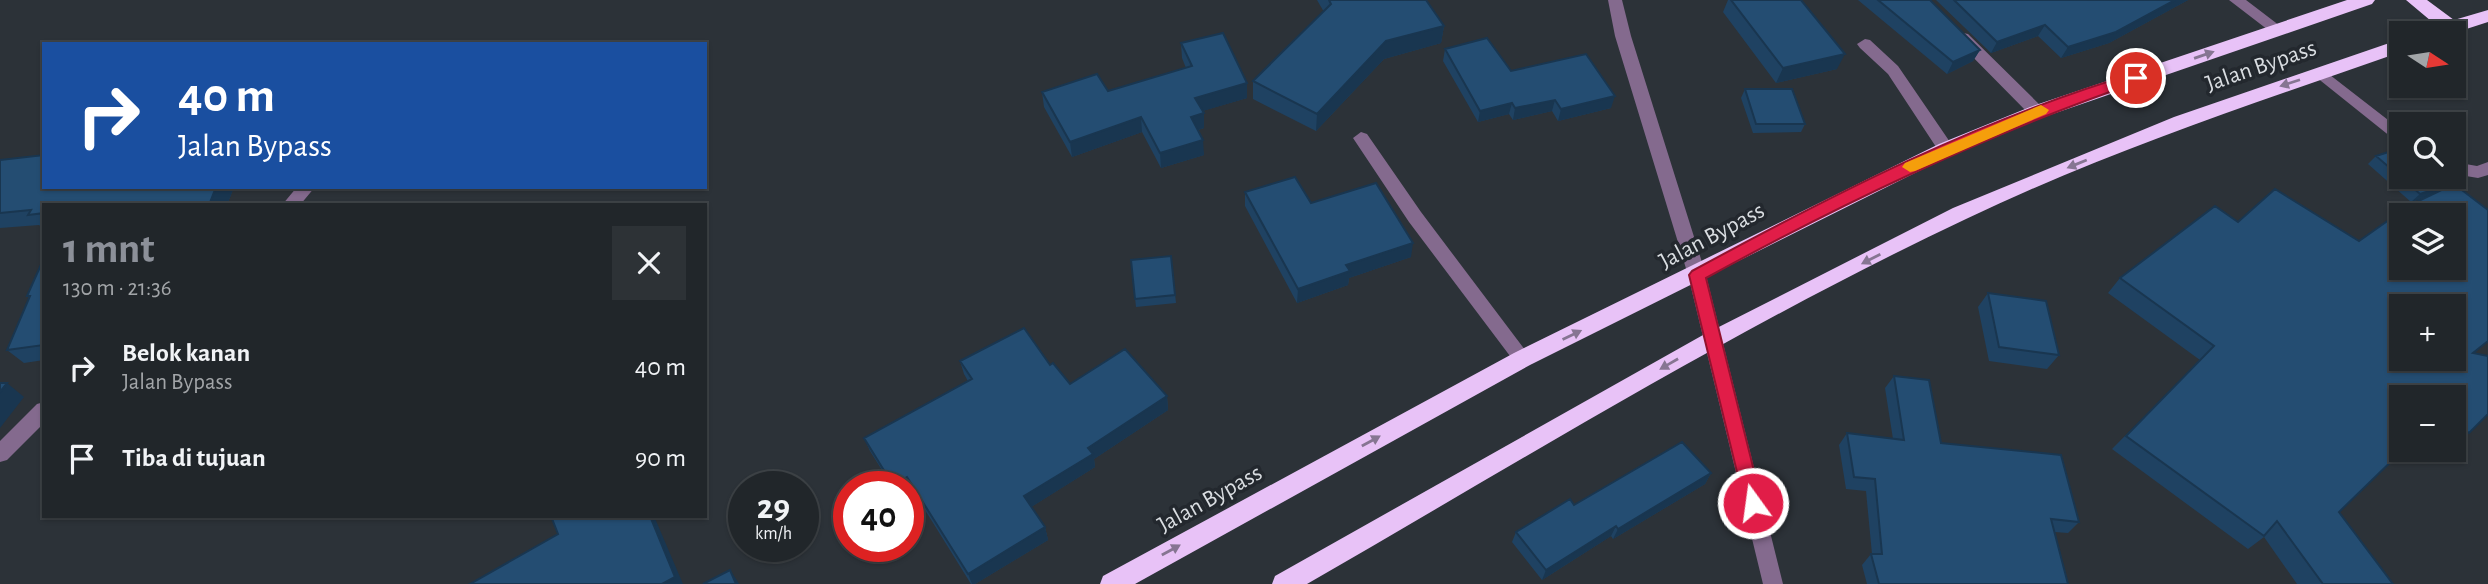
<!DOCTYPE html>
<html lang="id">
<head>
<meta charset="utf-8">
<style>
  :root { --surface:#21262a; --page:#2d3236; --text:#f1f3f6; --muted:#a2a5a8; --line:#3e4347; --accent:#8c9099 }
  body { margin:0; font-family:"Alegreya Sans",sans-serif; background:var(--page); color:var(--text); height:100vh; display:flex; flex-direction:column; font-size:26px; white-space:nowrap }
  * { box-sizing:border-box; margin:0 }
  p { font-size:23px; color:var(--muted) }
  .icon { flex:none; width:38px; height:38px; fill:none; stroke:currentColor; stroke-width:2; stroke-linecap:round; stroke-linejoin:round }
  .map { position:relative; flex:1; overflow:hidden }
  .side { position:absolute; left:42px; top:203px; width:665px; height:315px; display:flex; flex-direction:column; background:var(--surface); border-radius:0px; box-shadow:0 2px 5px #0004,0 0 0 2px var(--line) }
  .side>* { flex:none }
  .top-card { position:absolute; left:42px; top:42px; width:665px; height:147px; border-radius:0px; box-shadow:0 2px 5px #0004,0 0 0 2px var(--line); background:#1a4fa0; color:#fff; overflow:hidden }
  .needle { width:46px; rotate:102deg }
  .tools { position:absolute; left:2389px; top:21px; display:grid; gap:14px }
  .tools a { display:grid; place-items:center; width:77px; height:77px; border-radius:0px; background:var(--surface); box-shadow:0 2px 5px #0004,0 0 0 2px var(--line); font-size:35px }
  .speed { position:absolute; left:728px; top:471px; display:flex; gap:14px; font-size:35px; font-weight:700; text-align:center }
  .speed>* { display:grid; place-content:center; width:91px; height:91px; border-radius:50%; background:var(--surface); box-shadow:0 2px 5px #0004,0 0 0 2px var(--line); line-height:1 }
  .speed small { font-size:18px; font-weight:400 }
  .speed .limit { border:10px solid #d22; background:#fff; color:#111 }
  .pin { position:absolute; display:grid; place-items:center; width:60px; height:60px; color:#fff; margin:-30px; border:4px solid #fff; border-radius:50%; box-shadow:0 2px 7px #0007 }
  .me { position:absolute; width:77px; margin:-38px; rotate:346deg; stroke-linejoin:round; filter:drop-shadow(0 0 5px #0008) }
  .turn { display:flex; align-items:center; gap:24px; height:147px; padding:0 21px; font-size:32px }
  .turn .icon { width:91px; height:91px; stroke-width:2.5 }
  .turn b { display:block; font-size:49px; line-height:60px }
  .round { display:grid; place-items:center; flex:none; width:74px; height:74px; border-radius:0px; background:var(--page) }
  .head { display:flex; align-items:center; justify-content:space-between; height:119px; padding:0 21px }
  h1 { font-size:42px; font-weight:700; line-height:52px; color:var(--accent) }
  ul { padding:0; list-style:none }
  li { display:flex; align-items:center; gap:21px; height:91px; padding:0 21px }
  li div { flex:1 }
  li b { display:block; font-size:26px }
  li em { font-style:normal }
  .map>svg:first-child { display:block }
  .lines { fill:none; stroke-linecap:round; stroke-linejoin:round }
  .minor { fill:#846a8e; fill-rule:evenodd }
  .highway { fill:#e8c2f7; fill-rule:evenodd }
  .wall { fill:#1f4262 }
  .shaded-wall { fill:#193650 }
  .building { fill:#244d72; stroke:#193650; stroke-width:2; fill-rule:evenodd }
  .oneway { fill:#867592 }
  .route { fill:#e11d48; stroke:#92132f; stroke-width:2 }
  .slow { fill:#f59e0b }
  .labels { text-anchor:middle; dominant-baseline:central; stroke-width:7; stroke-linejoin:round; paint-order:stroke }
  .street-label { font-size:24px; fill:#d9dde1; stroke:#23282e }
</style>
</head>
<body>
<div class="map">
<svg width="2488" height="584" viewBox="0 0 2488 584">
  <rect width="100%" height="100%" fill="#2c3238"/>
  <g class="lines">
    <path class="minor" d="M 1608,0 L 1622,0 L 1631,36 L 1706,275 L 1783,584 L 1763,584 L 1688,275 L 1615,36 Z
      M 2229,0 L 2246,0 L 2284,29 L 2277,34 L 2272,33 Z
      M 1963,33 L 1968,34 L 2043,108 L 2045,112 L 2043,116 L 2031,116 L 1958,42 L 1955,38 Z
      M 1865,39 L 1870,40 L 1898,66 L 1952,145 L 1954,149 L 1952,153 L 1940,153 L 1888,74 L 1860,48 L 1857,44 Z
      M 2321,68 L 2401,130 L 2401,145 L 2316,77 L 2313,73 L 2316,69 Z
      M 1361,132 L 1367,134 L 1421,212 L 1528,354 L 1531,359 L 1528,364 L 1522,367 L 1516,364 L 1409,222 L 1353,138 Z
      M 2454,162 L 2477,166 L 2488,162 L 2488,175 L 2478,178 L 2454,174 Z
      M 297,187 L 315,187 L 300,205 L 282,205 Z
      M 44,402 L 44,423 L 7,460 L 0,462 L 0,441 L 37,404 Z"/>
    <path class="highway" d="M 2347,0 L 2375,0 L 2372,4 L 2044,117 L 1953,154 L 1530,365 L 1135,584 L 1100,584 L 1103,576 L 1514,353 L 1939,144 L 2030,107 Z
      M 2406,0 L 2427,0 L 2454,20 L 2488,10 L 2488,22 L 2454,33 L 2426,33 L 2429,29 L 2437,26 Z
      M 2401,39 L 2401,52 C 2255,103 2106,152 1966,219 C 1739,326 1524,459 1307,584 L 1272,584 L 1275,576 L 1703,335 L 1953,208 L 2174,117 Z"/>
  </g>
  <path class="wall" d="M 1317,0 L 1426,0 L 1444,26 L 1441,43 L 1384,59 L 1316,131 L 1253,99 L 1253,81 L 1324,12 Z
    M 1728,0 L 1801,0 L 1837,69 L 1776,83 L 1723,12 Z
    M 1858,0 L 1930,0 L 1980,50 L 1973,61 L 1947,74 Z
    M 1936,0 L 2188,0 L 2109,43 L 2061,58 L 2038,36 L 1991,53 Z
    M 1181,43 L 1247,98 L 1202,111 L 1204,113 L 1204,128 L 1198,130 L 1204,155 L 1161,168 L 1142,132 L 1072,157 L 1044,107 L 1042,92 L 1108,91 L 1186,68 L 1182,58 Z
    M 1445,49 L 1511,71 L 1611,108 L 1558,121 L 1552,111 L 1513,120 L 1509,114 L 1478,122 L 1443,61 Z
    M 1745,89 L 1805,124 L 1801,132 L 1753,133 L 1741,98 Z
    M 2376,156 L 2461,181 L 2456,186 L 2473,353 L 2469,433 L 2454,444 L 2454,397 L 2339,512 L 2393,584 L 2297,584 L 2264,537 L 2248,549 L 2112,449 L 2200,360 L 2108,293 L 2120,278 L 2238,222 L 2359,241 L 2426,197 L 2411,202 L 2368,164 Z
    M 0,160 L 234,187 L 227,205 L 44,205 L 44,229 L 39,225 L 0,228 Z
    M 1245,192 L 1311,203 L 1411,257 L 1349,278 L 1348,285 L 1297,303 L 1245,206 Z
    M 1171,256 L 1176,303 L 1136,307 L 1131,260 Z
    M 44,258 L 44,360 L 24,363 L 7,350 L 29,298 L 27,296 Z
    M 1988,293 L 2059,355 L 2047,369 L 1989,361 L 1978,307 Z
    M 960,361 L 1050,365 L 1070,384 L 1167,396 L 1168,410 L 1094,459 L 1095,467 L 1031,507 L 1045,527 L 1048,540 L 975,584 L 971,584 L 912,489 L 908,492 L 908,486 L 892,486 L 870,451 L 864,438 L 968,381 L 964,374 Z
    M 1894,376 L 1941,443 L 2079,522 L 2068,533 L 2055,532 L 2068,584 L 1867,584 L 1862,565 L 1871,554 L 1872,554 L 1866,491 L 1846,489 L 1839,445 L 1847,433 L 1893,439 L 1885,388 Z
    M 1711,473 L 1705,484 L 1613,539 L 1611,536 L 1542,580 L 1512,542 L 1516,532 L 1574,505 Z"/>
  <path class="shaded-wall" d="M 2175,0 L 2188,0 L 2109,43 L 2061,58 L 2068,47 Z
    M 2045,25 L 2038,36 L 1991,53 L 1997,42 Z
    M 1444,26 L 1441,43 L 1384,59 L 1316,131 L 1317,114 L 1386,41 Z
    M 1980,50 L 1973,61 L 1947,74 L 1953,62 Z
    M 1845,54 L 1837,69 L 1776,83 L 1783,68 Z
    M 1247,83 L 1247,98 L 1196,113 L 1195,98 Z
    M 1615,96 L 1611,108 L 1558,121 L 1561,109 Z
    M 1555,100 L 1552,111 L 1513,120 L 1515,108 Z
    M 1512,103 L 1509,114 L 1478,122 L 1480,111 Z
    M 1204,113 L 1204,128 L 1192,132 L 1191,117 Z
    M 1141,117 L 1142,132 L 1072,157 L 1070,142 Z
    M 1203,140 L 1204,155 L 1161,168 L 1160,153 Z
    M 2461,181 L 2453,189 L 2411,202 L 2420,194 Z
    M 216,187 L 234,187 L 227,205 L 209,205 Z
    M 1413,243 L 1411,257 L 1349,278 L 1348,285 L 1297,303 L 1298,289 L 1346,265 Z
    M 7,383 L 24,397 L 0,428 L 0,392 Z
    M 1167,396 L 1168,410 L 1094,459 L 1095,467 L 1028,509 L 1024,496 L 1088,448 Z
    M 1711,473 L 1705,484 L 1613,539 L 1618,529 Z
    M 907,477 L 912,489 L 908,492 L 908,486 L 894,486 L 893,485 Z
    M 650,516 L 654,516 L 683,584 L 662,584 Z
    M 1616,526 L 1611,536 L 1542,580 L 1546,570 Z
    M 1045,527 L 1048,540 L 975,584 L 972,584 L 968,574 Z
    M 730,570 L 738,582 L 739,584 L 736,584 Z"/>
  <path class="building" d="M 1329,0 L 1426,0 L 1444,26 L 1386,41 L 1317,114 L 1253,81 L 1331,4 Z
    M 1731,0 L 1801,0 L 1845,54 L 1783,68 Z
    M 1878,0 L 1930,0 L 1980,50 L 1953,62 Z
    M 1954,0 L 2175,0 L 2116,32 L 2068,47 L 2045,25 L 1997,42 Z
    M 1223,33 L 1247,83 L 1195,98 L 1204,113 L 1191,117 L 1203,140 L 1160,153 L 1141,117 L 1070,142 L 1042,92 L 1097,74 L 1108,91 L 1192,66 L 1181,43 Z
    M 1487,38 L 1511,71 L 1586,54 L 1615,96 L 1561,109 L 1555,100 L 1515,108 L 1512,103 L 1480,111 L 1445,49 Z
    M 1745,89 L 1792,89 L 1805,124 L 1756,124 Z
    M 2401,148 L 2401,177 L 2454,177 L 2454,174 L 2461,181 L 2420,194 L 2376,156 Z
    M 44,155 L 44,187 L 216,187 L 209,205 L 44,205 L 44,213 L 28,215 L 31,210 L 0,213 L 0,160 Z
    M 1295,177 L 1311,203 L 1376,183 L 1413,243 L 1346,265 L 1350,271 L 1298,289 L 1245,192 Z
    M 2454,184 L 2488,210 L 2488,341 L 2473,353 L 2488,356 L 2488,414 L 2469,433 L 2454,422 L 2454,397 L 2401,397 L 2401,450 L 2403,450 L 2339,512 L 2393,584 L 2323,584 L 2277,521 L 2264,536 L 2126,436 L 2214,346 L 2120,278 L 2215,206 L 2238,222 L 2275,189 L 2359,241 L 2410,205 ZM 2401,215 L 2454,215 L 2454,268 L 2401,268 ZM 2401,306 L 2454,306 L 2454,359 L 2401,359 Z
    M 1171,256 L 1175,295 L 1135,299 L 1131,260 Z
    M 44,258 L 44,345 L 7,350 L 30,296 L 27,296 Z
    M 1988,293 L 2046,301 L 2059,355 L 1999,347 Z
    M 1024,328 L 1050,365 L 1053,363 L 1070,384 L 1125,349 L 1167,396 L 1088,448 L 1093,454 L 1024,496 L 1045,527 L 968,574 L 907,477 L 893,485 L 864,438 L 972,379 L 960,361 Z
    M 1894,376 L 1929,380 L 1941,443 L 2061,455 L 2079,522 L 2051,519 L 2068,584 L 1879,584 L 1871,554 L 1882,554 L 1875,479 L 1854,477 L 1847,433 L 1904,440 Z
    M 0,383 L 7,383 L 0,392 Z
    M 1682,442 L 1711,473 L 1618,529 L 1616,526 L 1546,570 L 1516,532 L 1570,499 L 1574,505 Z
    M 551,516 L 650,516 L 675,577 L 662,584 L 470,584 L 558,534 Z
    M 730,570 L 736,584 L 703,584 Z"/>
  <defs><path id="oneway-solid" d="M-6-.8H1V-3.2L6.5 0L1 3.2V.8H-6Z" transform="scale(1.75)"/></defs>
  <g class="oneway">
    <use href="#oneway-solid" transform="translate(2204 55) rotate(-19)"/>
    <use href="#oneway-solid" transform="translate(2290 83) rotate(162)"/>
    <use href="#oneway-solid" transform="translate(2077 164) rotate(158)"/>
    <use href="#oneway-solid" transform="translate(1871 259) rotate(153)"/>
    <use href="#oneway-solid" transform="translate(1572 335) rotate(-26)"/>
    <use href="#oneway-solid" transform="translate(1669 364) rotate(150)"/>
    <use href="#oneway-solid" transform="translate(1371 441) rotate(-29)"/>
    <use href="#oneway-solid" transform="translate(1171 550) rotate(-29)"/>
  </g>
  <path class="route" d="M 2136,73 L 2141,74 L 2141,81 C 1989,133 1846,201 1706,278 L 1762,503 L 1759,509 L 1746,509 L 1689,275 L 1692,271 C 1834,194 1980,119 2136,73 Z"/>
  <path class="slow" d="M 2041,105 L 2049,110 L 2046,114 L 1915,171 L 1910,172 L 1902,167 L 1905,163 Z"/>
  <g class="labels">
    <g class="street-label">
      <text transform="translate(2261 66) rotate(-19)">Jalan Bypass</text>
      <text transform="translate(1712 236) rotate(-28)">Jalan Bypass</text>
      <text transform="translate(1210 499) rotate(-29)">Jalan Bypass</text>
    </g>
  </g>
</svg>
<div class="tools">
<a><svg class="needle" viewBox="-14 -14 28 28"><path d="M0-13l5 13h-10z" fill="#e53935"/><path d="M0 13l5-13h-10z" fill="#a2a5a8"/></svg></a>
<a><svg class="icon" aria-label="search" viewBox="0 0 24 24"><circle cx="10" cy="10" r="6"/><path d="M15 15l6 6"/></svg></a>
<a><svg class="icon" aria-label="layers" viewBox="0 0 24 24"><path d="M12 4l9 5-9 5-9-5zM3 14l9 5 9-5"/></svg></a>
<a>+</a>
<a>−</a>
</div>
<div class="speed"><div>29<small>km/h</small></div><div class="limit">40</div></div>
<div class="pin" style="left:2136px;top:78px;background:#d93025"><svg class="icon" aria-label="arrive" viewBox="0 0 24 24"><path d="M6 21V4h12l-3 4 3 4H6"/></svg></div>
<svg class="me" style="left:1753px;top:503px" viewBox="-20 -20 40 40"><circle r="17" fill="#e11d48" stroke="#fff" stroke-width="3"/><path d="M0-11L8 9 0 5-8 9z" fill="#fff"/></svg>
<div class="top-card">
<div class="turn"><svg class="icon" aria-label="right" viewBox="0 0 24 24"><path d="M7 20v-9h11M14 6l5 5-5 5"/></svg><div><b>40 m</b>Jalan Bypass</div></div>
</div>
<section class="side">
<div class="head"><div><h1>1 mnt</h1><p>130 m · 21:36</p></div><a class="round"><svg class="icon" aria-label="close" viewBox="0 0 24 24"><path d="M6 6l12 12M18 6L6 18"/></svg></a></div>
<ul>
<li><svg class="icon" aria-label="right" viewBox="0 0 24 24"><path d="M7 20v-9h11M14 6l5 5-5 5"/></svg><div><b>Belok kanan</b><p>Jalan Bypass</p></div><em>40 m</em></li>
<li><svg class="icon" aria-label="arrive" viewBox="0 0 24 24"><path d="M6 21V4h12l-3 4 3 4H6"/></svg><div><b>Tiba di tujuan</b></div><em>90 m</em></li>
</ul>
</section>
</div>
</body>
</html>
